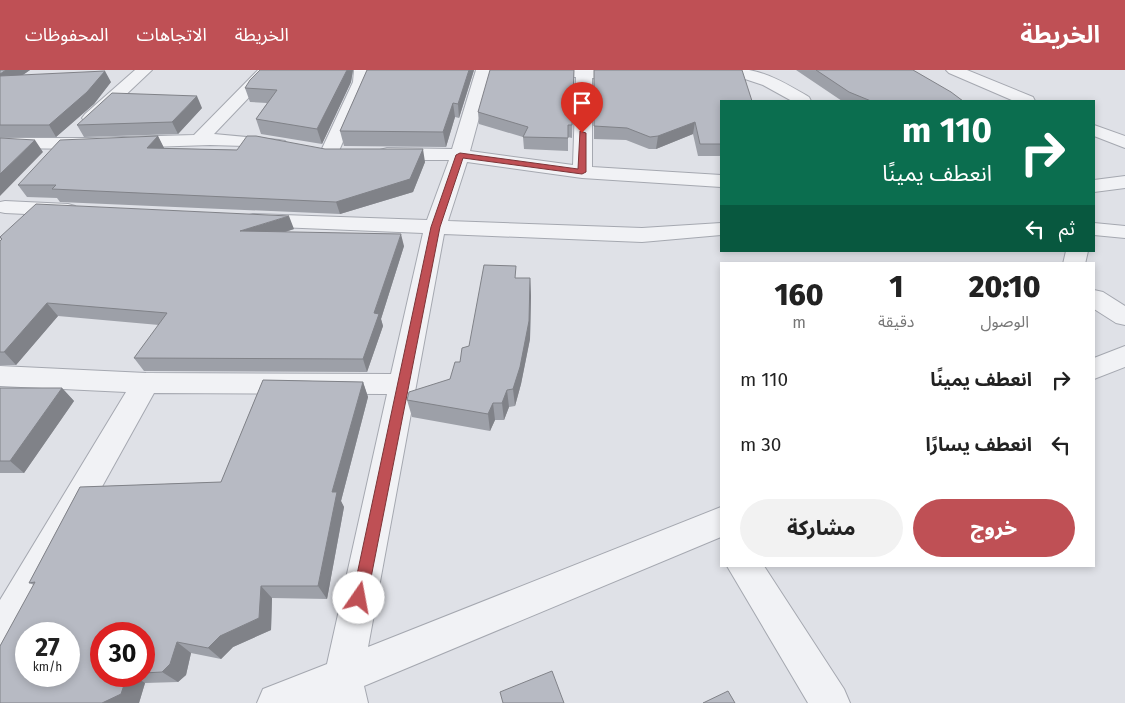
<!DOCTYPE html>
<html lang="ar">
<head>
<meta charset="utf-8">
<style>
  :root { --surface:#fff; --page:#f2f2f2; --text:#222; --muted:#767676; --accent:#bf5055 }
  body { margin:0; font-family:"Fira Sans","Noto Sans Arabic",sans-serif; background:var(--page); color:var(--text); direction:rtl; height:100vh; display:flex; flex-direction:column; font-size:19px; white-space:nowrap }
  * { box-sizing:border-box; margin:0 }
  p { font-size:16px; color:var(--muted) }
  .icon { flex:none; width:28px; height:28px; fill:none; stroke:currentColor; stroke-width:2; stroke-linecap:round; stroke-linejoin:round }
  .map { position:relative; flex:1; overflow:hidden; direction:ltr }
  .sheet { position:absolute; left:720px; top:192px; width:375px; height:305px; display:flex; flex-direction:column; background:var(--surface); border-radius:0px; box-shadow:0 2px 8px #0003; direction:rtl }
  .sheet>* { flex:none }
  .top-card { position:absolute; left:720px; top:30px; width:375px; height:152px; border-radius:0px; box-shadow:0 2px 8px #0003; direction:rtl; background:#0b6e4f; color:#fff; overflow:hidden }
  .speed { position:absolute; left:15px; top:552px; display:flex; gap:10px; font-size:25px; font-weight:700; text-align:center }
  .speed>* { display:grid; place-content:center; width:65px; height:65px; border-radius:50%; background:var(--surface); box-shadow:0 2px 8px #0003; line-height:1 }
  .speed small { font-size:12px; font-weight:400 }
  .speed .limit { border:8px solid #d22; background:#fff; color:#111 }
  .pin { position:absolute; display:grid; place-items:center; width:42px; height:42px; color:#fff; margin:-51px -21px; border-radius:50% 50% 50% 0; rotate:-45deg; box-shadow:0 0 5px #0007 }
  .pin .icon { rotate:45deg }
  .me { position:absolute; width:55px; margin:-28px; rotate:12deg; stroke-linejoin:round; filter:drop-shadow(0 0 4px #0008) }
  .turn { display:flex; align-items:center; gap:18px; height:105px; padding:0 20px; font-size:22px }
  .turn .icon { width:65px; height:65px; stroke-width:2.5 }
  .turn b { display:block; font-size:35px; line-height:42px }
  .then { display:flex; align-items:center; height:48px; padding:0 20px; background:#0003; gap:10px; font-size:19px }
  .eta { display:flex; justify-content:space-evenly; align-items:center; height:85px; text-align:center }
  .eta b { font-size:30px; font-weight:800; line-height:35px }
  .cta { display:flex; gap:10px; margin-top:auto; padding:10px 20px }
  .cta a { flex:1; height:58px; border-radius:30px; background:var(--accent); color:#fff; font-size:20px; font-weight:800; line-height:58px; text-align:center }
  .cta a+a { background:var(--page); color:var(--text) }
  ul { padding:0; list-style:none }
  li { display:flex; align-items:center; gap:15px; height:65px; padding:0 20px }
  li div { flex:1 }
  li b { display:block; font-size:19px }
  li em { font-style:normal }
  header { display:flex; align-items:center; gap:30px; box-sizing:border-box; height:70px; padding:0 25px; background:var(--accent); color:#fff }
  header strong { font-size:24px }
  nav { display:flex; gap:28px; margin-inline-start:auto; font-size:18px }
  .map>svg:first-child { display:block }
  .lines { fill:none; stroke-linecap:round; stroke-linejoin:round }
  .minor-casing { stroke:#a5a8b0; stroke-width:2 }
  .tertiary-casing { stroke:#a5a8b0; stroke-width:2 }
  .minor { fill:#f1f2f5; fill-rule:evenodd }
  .tertiary { fill:#f1f2f5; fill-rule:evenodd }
  .wall { fill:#9da0a8; fill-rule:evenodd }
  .shaded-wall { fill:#808288 }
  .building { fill:#b7bac3; stroke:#808288; fill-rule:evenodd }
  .route { fill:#bf5055; stroke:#7c3437 }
</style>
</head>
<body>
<header>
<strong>الخريطة</strong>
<nav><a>الخريطة</a><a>الاتجاهات</a><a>المحفوظات</a></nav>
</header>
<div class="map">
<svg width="1125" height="633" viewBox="0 0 1125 633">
  <rect width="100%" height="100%" fill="#dfe1e7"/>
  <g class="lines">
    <g class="minor-casing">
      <path id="minor" d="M 135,0 L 152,0 L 97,52 L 91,53 L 85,52 L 82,48 L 85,44 Z
        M 258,0 L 275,0 L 214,64 L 279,70 L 285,71 L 288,75 L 285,79 L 279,80 L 245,76 L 210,75 L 88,79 L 0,78 L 0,68 L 88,68 L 194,65 Z
        M 354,0 L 370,0 L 369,12 L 338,83 L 336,87 L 329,89 L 322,87 L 320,83 L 353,12 Z
        M 476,0 L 492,0 L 470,81 L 573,95 L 576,7 L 537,7 L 532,5 L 529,2 L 531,0 L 634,0 L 639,4 L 637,7 L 631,9 L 592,8 L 592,97 L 721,105 L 721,117 L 582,108 L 467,92 L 448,151 L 642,158 L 721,153 L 721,165 L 642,172 L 444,164 L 368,577 L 721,437 L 721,467 L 364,616 L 368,633 L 257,633 L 263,619 L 327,594 L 387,324 L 154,323 L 13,577 L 0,582 L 0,530 L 126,322 L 0,316 L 0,296 L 146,303 L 391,304 L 423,163 L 253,156 L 246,154 L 242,150 L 246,146 L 253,144 L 427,150 L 449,90 L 387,90 L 380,88 L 378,84 L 380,80 L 387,78 L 452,79 Z
        M 699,0 C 715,0 733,0 749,0 C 771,4 790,16 809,27 L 811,31 L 792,31 L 763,15 L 745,9 L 701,4 Z
        M 1125,106 L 1125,118 L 1094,122 L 1094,110 Z
        M 5,131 L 68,134 L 75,136 L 78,140 L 75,144 L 68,146 L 5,143 L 0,142 L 0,132 Z
        M 1094,153 L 1125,156 L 1125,168 L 1094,165 Z
        M 1066,181 L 1088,181 L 1085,194 L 1063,194 Z
        M 1094,220 L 1103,222 L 1125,236 L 1125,255 L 1116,253 L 1094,239 Z
        M 1125,276 L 1125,297 L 1094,309 L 1094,288 Z
        M 727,496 L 764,496 L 844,619 L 850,633 L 808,633 Z"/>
    </g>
    <g class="tertiary-casing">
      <path id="tertiary" d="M 946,0 L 967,0 L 1033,27 L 1035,31 L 1014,31 L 949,3 Z
        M 1094,55 L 1125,66 L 1125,78 L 1094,66 Z"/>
    </g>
    <use href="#minor" class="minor"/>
    <use href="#tertiary" class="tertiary"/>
  </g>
  <path class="wall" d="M 0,0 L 30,0 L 23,5 L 111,12 L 94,34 L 56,67 L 0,67 Z
    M 260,0 L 353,0 L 351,12 L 322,74 L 261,64 L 256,49 L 267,33 L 250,32 L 245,18 Z
    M 367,0 L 474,0 L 459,48 L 455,47 L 446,77 L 344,76 L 340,61 Z
    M 574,0 L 572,68 L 568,67 L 568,81 L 524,79 L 523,67 L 479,54 L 478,42 Z
    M 594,0 L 721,31 L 721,86 L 698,86 L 693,64 L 656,79 L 649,79 L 626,70 L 594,69 Z
    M 796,0 L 913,0 L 963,31 L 842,31 Z
    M 202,38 L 178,64 L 84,67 L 77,55 Z
    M 158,66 L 164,78 L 237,80 L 325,79 L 425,92 L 413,122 L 340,144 L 60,132 L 57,128 L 27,127 L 18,115 Z
    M 294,159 L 285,162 L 404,176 L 381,249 L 383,256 L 367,302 L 144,301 L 134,288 L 159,255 L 58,246 L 16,295 L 0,295 L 0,171 L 2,170 L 0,168 Z
    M 517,208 L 530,208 L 531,226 L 530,269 L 521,314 L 515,336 L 509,337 L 504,350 L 495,350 L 490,361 L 412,347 L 407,330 L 450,309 L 469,276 Z
    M 263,310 L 363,312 L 368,327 L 341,431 L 344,437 L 327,529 L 272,528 L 271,560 L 233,577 L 221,589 L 191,583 L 186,605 L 178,612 L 145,613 L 139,633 L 0,633 L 0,576 L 34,515 L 29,513 L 80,417 L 221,412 ZM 26,564 L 69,564 L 69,606 L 26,606 ZM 101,564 L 144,564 L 144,606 L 101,606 Z
    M 0,318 L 62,318 L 74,331 L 24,403 L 0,403 Z"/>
  <path class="shaded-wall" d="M 6,0 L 30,0 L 5,17 L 0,10 L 0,4 Z
    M 347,0 L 353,0 L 351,12 L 322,74 L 317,59 Z
    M 469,0 L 474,0 L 459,48 L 458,34 Z
    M 105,1 L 111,12 L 94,34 L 56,67 L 49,55 Z
    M 197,26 L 202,38 L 178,64 L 172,52 Z
    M 453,33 L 455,47 L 446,77 L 443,62 Z
    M 695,52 L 693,64 L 656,79 L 658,66 Z
    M 158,66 L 164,78 L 147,78 Z
    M 35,70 L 43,82 L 0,126 L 0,104 Z
    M 423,79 L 425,92 L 413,122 L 340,144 L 336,132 Z
    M 289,146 L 294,159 L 246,174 L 240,161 Z
    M 401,164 L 404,176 L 381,249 L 383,256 L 367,302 L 363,289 L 374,243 Z
    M 530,208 L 531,226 L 530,269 L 521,314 L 515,336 L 513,319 Z
    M 47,233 L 58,246 L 16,295 L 4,282 Z
    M 363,312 L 368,327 L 341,431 L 344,437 L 327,529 L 318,516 L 332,422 Z
    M 62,318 L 74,331 L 24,403 L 10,391 Z
    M 507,320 L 509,337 L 504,350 L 502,333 Z
    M 493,333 L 495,350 L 490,361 L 488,344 Z
    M 261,516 L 272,528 L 271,560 L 233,577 L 221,589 L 208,578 Z
    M 177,572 L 191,583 L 186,605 L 178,612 L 162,602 Z
    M 127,606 L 134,606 L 145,613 L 139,633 L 102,633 Z"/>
  <path class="building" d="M 0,0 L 6,0 L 0,4 Z
    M 260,0 L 347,0 L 317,59 L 256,49 L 277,20 L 245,18 L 250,10 Z
    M 367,0 L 469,0 L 458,34 L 453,33 L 443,62 L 340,61 Z
    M 490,0 L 574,0 L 572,55 L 568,55 L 568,68 L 523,67 L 528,57 L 478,42 Z
    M 594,0 L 742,0 L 752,31 L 721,31 L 721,74 L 700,74 L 695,52 L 658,66 L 650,67 L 627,58 L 594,56 Z
    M 816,0 L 913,0 L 951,22 L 963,31 L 871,31 L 849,22 Z
    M 105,1 L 87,22 L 49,55 L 0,55 L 0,6 Z
    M 112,23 L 197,26 L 172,52 L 77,55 Z
    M 158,66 L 147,78 L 237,80 L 247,66 L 256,66 L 325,79 L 423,79 L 410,109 L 336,132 L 52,119 L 56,115 L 18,115 L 60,70 Z
    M 0,68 L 35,70 L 0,104 Z
    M 36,134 L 289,146 L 240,161 L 401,164 L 374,243 L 379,244 L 363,289 L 134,288 L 167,243 L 47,233 L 4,282 L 0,282 L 0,171 L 2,169 L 0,167 Z
    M 484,195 L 516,196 L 515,208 L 530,208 L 529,251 L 520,297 L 513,319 L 507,320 L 502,333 L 493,333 L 488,344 L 407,330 L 409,322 L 450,309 L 455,292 L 460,292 L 462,278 L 469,276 Z
    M 263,310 L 363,312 L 332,422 L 337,422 L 318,516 L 261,516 L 259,548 L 220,566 L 208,578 L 177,572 L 170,594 L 162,602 L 144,603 L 144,564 L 101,564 L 101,606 L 127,606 L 121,624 L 102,633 L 0,633 L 0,576 L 35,512 L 29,513 L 80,417 L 221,412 ZM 26,564 L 69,564 L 69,606 L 26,606 Z
    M 0,318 L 62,318 L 10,391 L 0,391 Z
    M 552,601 L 564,633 L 503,633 L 500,622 Z
    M 728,621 L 735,633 L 703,633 Z"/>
  <path class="route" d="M 580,61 L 586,63 L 586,102 L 582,104 L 463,88 L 440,157 L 367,528 L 365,533 L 359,535 L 354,533 L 352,528 L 431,157 L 456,85 L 460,83 L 578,99 Z"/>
</svg>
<div class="speed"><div>27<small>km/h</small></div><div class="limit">30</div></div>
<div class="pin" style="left:582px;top:63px;background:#d93025"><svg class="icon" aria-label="arrive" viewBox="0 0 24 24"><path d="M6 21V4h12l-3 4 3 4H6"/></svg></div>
<svg class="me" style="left:359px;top:528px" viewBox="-20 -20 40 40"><circle r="19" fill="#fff"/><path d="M0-13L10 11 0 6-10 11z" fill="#bf5055"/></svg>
<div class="top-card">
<div class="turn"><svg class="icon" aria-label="right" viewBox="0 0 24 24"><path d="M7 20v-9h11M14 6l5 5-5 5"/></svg><div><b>110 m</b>انعطف يمينًا</div></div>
<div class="then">ثم<svg class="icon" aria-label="left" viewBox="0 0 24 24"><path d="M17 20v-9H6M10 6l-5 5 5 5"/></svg></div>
</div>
<section class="sheet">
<div class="eta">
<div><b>20:10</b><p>الوصول</p></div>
<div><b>1</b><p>دقيقة</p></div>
<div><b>160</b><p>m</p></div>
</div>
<ul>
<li><svg class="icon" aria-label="right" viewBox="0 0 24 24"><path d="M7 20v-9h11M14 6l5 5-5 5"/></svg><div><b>انعطف يمينًا</b></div><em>110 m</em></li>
<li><svg class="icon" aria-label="left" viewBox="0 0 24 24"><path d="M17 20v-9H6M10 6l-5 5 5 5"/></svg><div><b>انعطف يسارًا</b></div><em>30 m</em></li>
</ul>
<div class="cta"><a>خروج</a><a>مشاركة</a></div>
</section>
</div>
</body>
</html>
